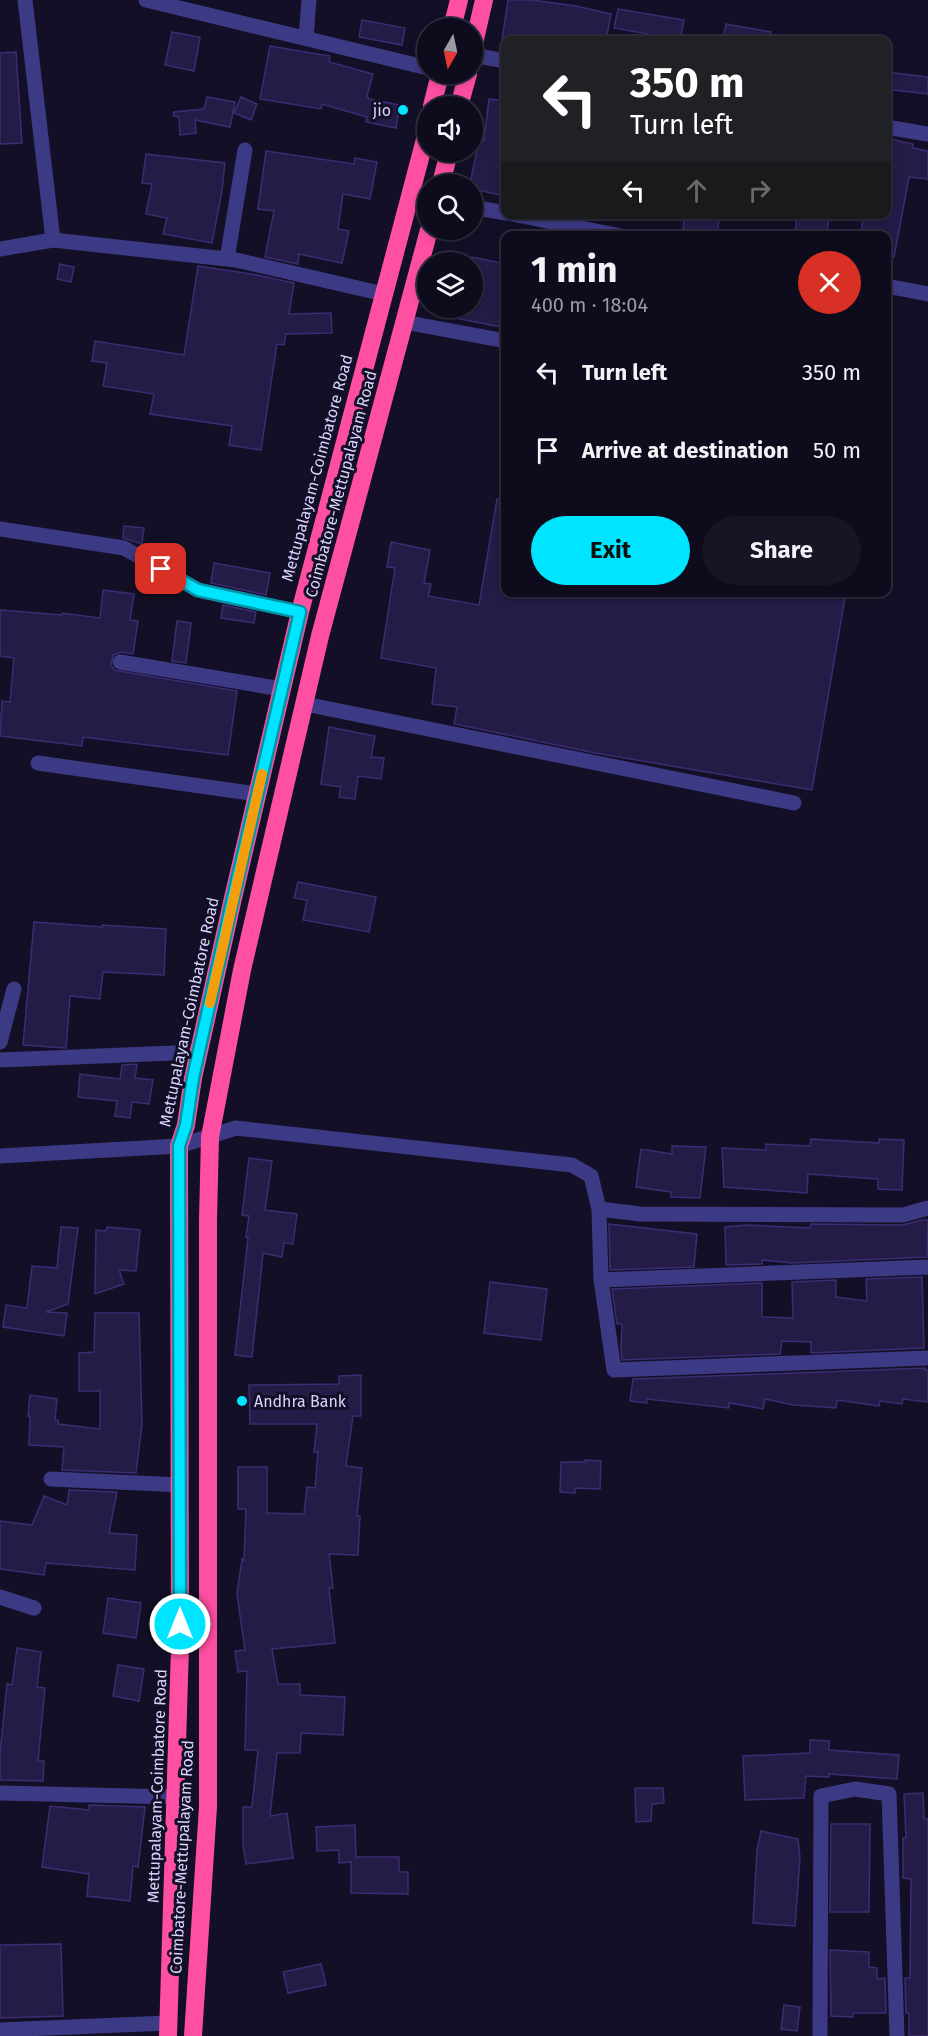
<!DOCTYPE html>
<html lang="en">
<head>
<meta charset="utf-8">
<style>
  :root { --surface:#0e0b1c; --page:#171425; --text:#f1f3f6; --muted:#9b9ba3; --line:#2e2b3b; --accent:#00e5ff }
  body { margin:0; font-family:"Fira Sans",sans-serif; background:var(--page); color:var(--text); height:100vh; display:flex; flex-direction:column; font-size:22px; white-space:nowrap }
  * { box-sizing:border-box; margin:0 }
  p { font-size:20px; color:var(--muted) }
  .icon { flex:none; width:33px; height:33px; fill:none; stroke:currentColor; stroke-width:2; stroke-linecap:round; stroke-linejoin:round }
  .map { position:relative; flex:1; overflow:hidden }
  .side { position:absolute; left:501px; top:231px; width:390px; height:366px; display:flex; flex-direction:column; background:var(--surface); border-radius:12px; box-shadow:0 3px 9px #0003,0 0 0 2px var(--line) }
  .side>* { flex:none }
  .top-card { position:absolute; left:501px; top:36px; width:390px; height:183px; border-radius:12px; box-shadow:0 3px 9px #0003,0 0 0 2px var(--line); background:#202124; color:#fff; overflow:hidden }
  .needle { width:39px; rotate:189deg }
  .buttons { position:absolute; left:417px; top:18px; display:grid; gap:12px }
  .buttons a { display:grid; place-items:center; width:66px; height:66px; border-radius:50%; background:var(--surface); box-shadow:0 3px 9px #0003,0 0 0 2px var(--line); font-size:30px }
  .pin { position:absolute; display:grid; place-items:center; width:51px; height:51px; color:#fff; margin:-26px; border-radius:12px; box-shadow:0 3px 9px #0006 }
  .me { position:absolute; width:66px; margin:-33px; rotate:0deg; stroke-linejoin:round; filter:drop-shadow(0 0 4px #0008) }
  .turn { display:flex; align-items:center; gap:21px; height:126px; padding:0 30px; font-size:27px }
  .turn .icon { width:78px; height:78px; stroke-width:2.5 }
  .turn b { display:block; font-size:42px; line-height:51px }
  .lanes { display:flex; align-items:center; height:57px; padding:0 30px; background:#0003; justify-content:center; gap:30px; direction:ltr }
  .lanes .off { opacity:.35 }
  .round { display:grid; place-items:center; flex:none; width:63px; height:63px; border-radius:32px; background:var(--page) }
  .summary { display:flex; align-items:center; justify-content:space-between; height:102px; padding:0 30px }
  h1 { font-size:36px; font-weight:700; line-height:45px }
  .cta { display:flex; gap:12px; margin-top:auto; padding:12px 30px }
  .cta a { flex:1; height:69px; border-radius:36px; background:var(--accent); color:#111; font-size:24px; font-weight:700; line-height:69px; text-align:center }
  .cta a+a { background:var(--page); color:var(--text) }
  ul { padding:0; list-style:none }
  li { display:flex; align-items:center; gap:18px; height:78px; padding:0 30px }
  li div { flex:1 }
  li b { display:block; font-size:22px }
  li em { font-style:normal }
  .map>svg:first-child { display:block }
  .building { fill:#241b47; stroke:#3b2d73; stroke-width:1.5 }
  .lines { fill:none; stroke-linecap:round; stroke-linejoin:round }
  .street { stroke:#3d3a85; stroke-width:15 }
  .highway { stroke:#ff4fa3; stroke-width:18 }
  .route-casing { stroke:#0095a6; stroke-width:15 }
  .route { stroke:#00e5ff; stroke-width:10 }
  .slow { stroke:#f59e0b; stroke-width:10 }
  .poi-dot { fill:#00e5ff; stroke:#130f26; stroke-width:2 }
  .labels { text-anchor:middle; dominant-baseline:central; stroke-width:6; stroke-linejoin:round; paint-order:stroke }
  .poi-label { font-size:16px; fill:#d9d4ff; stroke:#130f26; text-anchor:end }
  .street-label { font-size:16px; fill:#d9d4ff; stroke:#130f26 }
</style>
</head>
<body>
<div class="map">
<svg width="928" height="2036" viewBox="0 0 928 2036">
  <rect width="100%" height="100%" fill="#130f26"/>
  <path class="building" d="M 508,0 L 532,0 L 576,6 L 611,14 L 606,40 L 502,40 Z
    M 618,9 L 684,20 L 680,40 L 647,40 L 648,34 L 614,28 Z
    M 362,20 L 405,28 L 402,45 L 359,37 Z
    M 726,24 L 771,32 L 771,40 L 723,40 Z
    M 172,32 L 200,37 L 194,71 L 165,65 Z
    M 270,46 L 330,56 L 329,62 L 373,74 L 367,96 L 369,99 L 400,105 L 396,128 L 366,122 L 367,117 L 322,104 L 321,109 L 260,99 Z
    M 16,52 L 22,143 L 0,144 L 0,53 Z
    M 886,72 L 928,77 L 928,94 L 886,89 Z
    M 207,97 L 235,102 L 230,127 L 195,120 L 196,133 L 180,135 L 179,117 L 173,116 L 174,112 L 204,109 Z
    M 241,97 L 257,104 L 251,120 L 234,113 Z
    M 489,99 L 506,101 L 506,196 L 472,189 L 472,184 L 470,184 L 479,140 L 484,141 Z
    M 886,138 L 913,144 L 913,148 L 928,151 L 928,179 L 909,177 L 894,257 L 886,256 L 886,236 L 860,236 L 864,214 L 886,214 Z
    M 266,151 L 354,164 L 355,158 L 377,162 L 370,199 L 343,194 L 338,229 L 349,231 L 342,263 L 299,254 L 298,264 L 265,257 L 274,211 L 258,209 Z
    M 146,154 L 225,163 L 222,191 L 212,243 L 163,234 L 167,218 L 146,214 L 152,184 L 142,183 Z
    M 685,214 L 720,214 L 717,235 L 683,229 Z
    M 797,214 L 829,214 L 827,236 L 795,234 Z
    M 472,257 L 506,264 L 506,328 L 440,315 L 441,308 L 472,308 Z
    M 60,264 L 74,267 L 71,282 L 57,279 Z
    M 198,266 L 257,275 L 294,283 L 289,314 L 331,313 L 332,333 L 286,334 L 284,345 L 277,344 L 261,450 L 229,445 L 232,426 L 150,414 L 154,394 L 103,386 L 107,363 L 92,361 L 95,341 L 184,355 Z
    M 497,499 L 506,499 L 506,592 L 846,592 L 812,790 L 595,753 L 454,724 L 457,707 L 432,704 L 436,668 L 381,658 L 395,568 L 387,567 L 391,542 L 430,550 L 424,583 L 431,584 L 428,596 L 479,605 Z
    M 124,526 L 144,528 L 142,544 L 123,538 Z
    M 214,563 L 270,573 L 266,595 L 211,583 Z
    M 103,590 L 134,594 L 130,620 L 138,621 L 133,654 L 121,652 L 113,655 L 111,665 L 114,670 L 237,691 L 228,755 L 83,737 L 82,746 L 0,736 L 2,701 L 10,702 L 14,658 L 0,656 L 0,610 L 62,615 L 62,613 L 100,618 Z
    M 223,605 L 256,612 L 254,623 L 221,618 Z
    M 177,621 L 191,623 L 186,663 L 172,661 Z
    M 329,727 L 375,736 L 371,757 L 384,758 L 381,779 L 358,776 L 355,799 L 339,797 L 341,787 L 321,784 Z
    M 298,882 L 376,897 L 369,932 L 303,920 L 307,900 L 294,898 Z
    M 34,922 L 102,927 L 102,925 L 166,929 L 164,975 L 103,972 L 100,999 L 70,996 L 66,1048 L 23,1045 Z
    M 137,1064 L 135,1078 L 153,1080 L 149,1104 L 132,1102 L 130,1118 L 115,1116 L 117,1101 L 78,1097 L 80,1074 L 120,1079 L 122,1065 Z
    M 811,1139 L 879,1143 L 879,1139 L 904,1140 L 902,1190 L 878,1189 L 878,1179 L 808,1174 L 807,1193 L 724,1187 L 722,1148 L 766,1150 L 766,1144 L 810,1146 Z
    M 672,1146 L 706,1147 L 700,1198 L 671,1197 L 671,1192 L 636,1187 L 641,1149 L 672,1154 Z
    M 249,1158 L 272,1161 L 265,1210 L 297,1214 L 293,1244 L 284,1243 L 282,1257 L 263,1253 L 252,1357 L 235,1355 L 248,1238 L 246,1237 L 249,1216 L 242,1215 Z
    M 921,1220 L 928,1220 L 927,1257 L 792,1263 L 762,1260 L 762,1264 L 726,1265 L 725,1227 L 747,1225 L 810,1228 L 811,1224 L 903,1225 Z
    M 609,1224 L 697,1234 L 694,1267 L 610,1270 Z
    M 61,1227 L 78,1228 L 68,1304 L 46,1312 L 67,1313 L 64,1336 L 3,1327 L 6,1305 L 27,1308 L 32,1266 L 57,1268 Z
    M 107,1227 L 140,1230 L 136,1271 L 119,1270 L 124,1284 L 95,1294 L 96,1230 L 106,1231 Z
    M 922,1277 L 924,1348 L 811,1353 L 811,1342 L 782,1341 L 780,1354 L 622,1360 L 621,1348 L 622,1324 L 617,1324 L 612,1289 L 762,1283 L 762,1317 L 793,1318 L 792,1282 L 836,1280 L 836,1297 L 867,1301 L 866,1279 Z
    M 490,1282 L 547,1289 L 541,1340 L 484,1333 Z
    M 95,1313 L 139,1313 L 142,1424 L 136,1473 L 62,1470 L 64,1447 L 29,1445 L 30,1416 L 28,1416 L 30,1395 L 57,1399 L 55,1420 L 58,1420 L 58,1424 L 100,1429 L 100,1391 L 79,1391 L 79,1353 L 94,1352 Z
    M 925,1368 L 925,1370 L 928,1370 L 928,1402 L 903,1399 L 902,1404 L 880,1401 L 879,1406 L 837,1400 L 836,1408 L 793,1405 L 765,1399 L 763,1409 L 729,1403 L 729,1408 L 647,1399 L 647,1403 L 630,1401 L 633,1379 Z
    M 361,1375 L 361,1416 L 353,1416 L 346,1466 L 362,1468 L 357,1516 L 360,1516 L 358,1555 L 329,1554 L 333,1588 L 329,1588 L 335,1643 L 272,1649 L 278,1684 L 300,1684 L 300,1695 L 345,1697 L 343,1735 L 301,1733 L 300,1753 L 277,1753 L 270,1816 L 287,1813 L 293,1858 L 246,1864 L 243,1845 L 243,1807 L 252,1807 L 258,1750 L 245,1750 L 247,1671 L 238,1672 L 235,1651 L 245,1650 L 237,1594 L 242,1559 L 244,1560 L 246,1509 L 238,1509 L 238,1467 L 267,1467 L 267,1513 L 304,1514 L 307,1487 L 315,1488 L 318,1452 L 314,1452 L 317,1424 L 250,1424 L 249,1385 L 339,1384 L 339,1376 Z
    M 585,1460 L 601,1461 L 600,1489 L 575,1488 L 575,1493 L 560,1492 L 561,1462 L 585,1462 Z
    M 69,1490 L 117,1492 L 109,1533 L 137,1535 L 135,1570 L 46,1563 L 44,1575 L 0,1569 L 0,1521 L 32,1525 L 44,1496 L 67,1505 Z
    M 108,1598 L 141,1603 L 136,1638 L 103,1633 Z
    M 17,1648 L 41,1652 L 37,1687 L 45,1688 L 38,1761 L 44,1761 L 43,1781 L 0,1780 L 0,1753 L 7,1684 L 12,1685 Z
    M 118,1665 L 144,1669 L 139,1701 L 113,1696 Z
    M 810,1740 L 829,1741 L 829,1750 L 899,1755 L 897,1779 L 829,1774 L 829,1777 L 806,1776 L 804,1798 L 745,1800 L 743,1756 L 810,1753 Z
    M 635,1788 L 663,1788 L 664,1803 L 652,1804 L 651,1821 L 636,1822 Z
    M 923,1793 L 924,1819 L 928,1819 L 928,2036 L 909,2036 L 909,2013 L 906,2013 L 905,1978 L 910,1978 L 911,1879 L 903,1878 L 903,1838 L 906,1838 L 904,1794 Z
    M 89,1805 L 145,1807 L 138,1867 L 133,1866 L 130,1901 L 87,1896 L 89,1874 L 42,1867 L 50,1806 L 89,1810 Z
    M 831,1824 L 870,1824 L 869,1912 L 830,1912 Z
    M 355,1825 L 356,1857 L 399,1857 L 399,1872 L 408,1872 L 408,1894 L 351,1893 L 351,1862 L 339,1863 L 339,1850 L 317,1851 L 316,1827 Z
    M 761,1831 L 798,1839 L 800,1858 L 795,1926 L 753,1923 L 757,1850 Z
    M 61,1944 L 63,2016 L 0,2018 L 0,1945 Z
    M 830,1950 L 869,1952 L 869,1967 L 877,1968 L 877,1979 L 885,1978 L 886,2013 L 853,2013 L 853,2017 L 831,2016 Z
    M 321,1964 L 326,1985 L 288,1993 L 283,1972 Z
    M 784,2005 L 800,2007 L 797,2031 L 781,2029 Z"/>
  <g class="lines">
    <path class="street" d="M 25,0 L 53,240
      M 146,0 L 428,68
      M 306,38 L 309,0
      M 472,55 L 506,61
      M 886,127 L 928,134
      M 472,207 L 506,213
      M 512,214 L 621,236
      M 0,249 L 53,240 L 236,260 L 384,294
      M 227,259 L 245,150
      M 886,286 L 928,294
      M 404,322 L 506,341
      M 0,529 L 124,548 L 198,590 L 300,612
      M 120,662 L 282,689
      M 305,704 L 794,803
      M 38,763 L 257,794
      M 0,1042 L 14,989
      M 0,1060 L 199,1052
      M 0,1156 L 179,1146 L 236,1128 L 572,1165 L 591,1176 L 599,1209 L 641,1214 L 903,1215 L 928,1208
      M 599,1209 L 601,1280 L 614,1370 L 928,1358
      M 601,1280 L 928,1267
      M 51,1479 L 181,1485
      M 0,1597 L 34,1608
      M 0,1793 L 177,1797
      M 0,2030 L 168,2023
      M 820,2036 L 821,1796 L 855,1789 L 889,1794 L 897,2036"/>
    <path class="highway" d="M 452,28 L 459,0
      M 472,52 L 484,0
      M 432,106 L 440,74
      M 459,106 L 468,74
      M 441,184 L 449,152
      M 168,2036 L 180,1647 L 179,1146 L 186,1125 L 193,1078 L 233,898 L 300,612 L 428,128
      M 193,2036 L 208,1807 L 208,1220 L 210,1137 L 242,970 L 320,636 L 429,230"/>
  </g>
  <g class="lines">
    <g class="route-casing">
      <path id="route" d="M 161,569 L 198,590 L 300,612 L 233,898 L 193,1078 L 186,1125 L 179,1146 L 180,1624"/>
    </g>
    <use href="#route" class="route"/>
    <path class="slow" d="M 210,1003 L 262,774"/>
  </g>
  <g class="poi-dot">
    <circle cx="403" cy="110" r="6"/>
    <circle cx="242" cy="1401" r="6"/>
  </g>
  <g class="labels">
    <g class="poi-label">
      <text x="391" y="110">jio</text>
      <text x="254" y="1401" text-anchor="start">Andhra Bank</text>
    </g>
    <g class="street-label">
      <text transform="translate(317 468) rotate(-75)">Mettupalayam-Coimbatore Road</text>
      <text transform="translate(341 484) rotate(-75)">Coimbatore-Mettupalayam Road</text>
      <text transform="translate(189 1012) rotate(-78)">Mettupalayam-Coimbatore Road</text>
      <text transform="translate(157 1786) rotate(-88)">Mettupalayam-Coimbatore Road</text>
      <text transform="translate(182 1857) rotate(-87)">Coimbatore-Mettupalayam Road</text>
    </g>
  </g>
</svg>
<div class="buttons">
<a><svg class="needle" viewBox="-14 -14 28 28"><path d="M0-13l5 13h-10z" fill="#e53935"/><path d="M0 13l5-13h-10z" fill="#9b9ba3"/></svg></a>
<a><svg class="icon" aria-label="sound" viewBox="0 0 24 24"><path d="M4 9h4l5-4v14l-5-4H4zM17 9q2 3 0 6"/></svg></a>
<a><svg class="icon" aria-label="search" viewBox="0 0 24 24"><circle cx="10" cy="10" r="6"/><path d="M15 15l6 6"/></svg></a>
<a><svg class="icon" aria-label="layers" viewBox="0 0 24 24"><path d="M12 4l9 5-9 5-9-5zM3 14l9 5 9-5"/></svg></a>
</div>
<div class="pin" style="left:161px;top:569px;background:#d93025"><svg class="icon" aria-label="arrive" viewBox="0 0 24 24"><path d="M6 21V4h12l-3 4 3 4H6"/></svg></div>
<svg class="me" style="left:180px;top:1624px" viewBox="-20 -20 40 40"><circle r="17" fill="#00e5ff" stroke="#fff" stroke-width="3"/><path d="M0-11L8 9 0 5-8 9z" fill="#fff"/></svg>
<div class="top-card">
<div class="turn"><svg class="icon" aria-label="left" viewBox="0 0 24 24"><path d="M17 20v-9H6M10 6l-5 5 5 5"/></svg><div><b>350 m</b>Turn left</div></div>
<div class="lanes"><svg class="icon" aria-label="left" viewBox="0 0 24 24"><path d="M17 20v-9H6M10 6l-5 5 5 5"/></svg><svg class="icon off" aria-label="ahead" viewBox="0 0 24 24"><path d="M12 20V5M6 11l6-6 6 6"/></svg><svg class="icon off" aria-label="right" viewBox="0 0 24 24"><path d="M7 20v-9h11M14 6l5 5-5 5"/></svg></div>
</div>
<section class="side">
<div class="summary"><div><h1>1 min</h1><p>400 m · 18:04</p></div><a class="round" style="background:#d93025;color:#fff"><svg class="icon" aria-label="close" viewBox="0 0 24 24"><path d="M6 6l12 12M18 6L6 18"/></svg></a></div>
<ul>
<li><svg class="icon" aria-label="left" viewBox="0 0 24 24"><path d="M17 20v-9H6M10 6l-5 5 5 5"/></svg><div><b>Turn left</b></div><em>350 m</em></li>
<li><svg class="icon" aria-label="arrive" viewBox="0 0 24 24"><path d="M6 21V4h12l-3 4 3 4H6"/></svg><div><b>Arrive at destination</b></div><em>50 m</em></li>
</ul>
<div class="cta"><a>Exit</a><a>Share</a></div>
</section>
</div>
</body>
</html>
